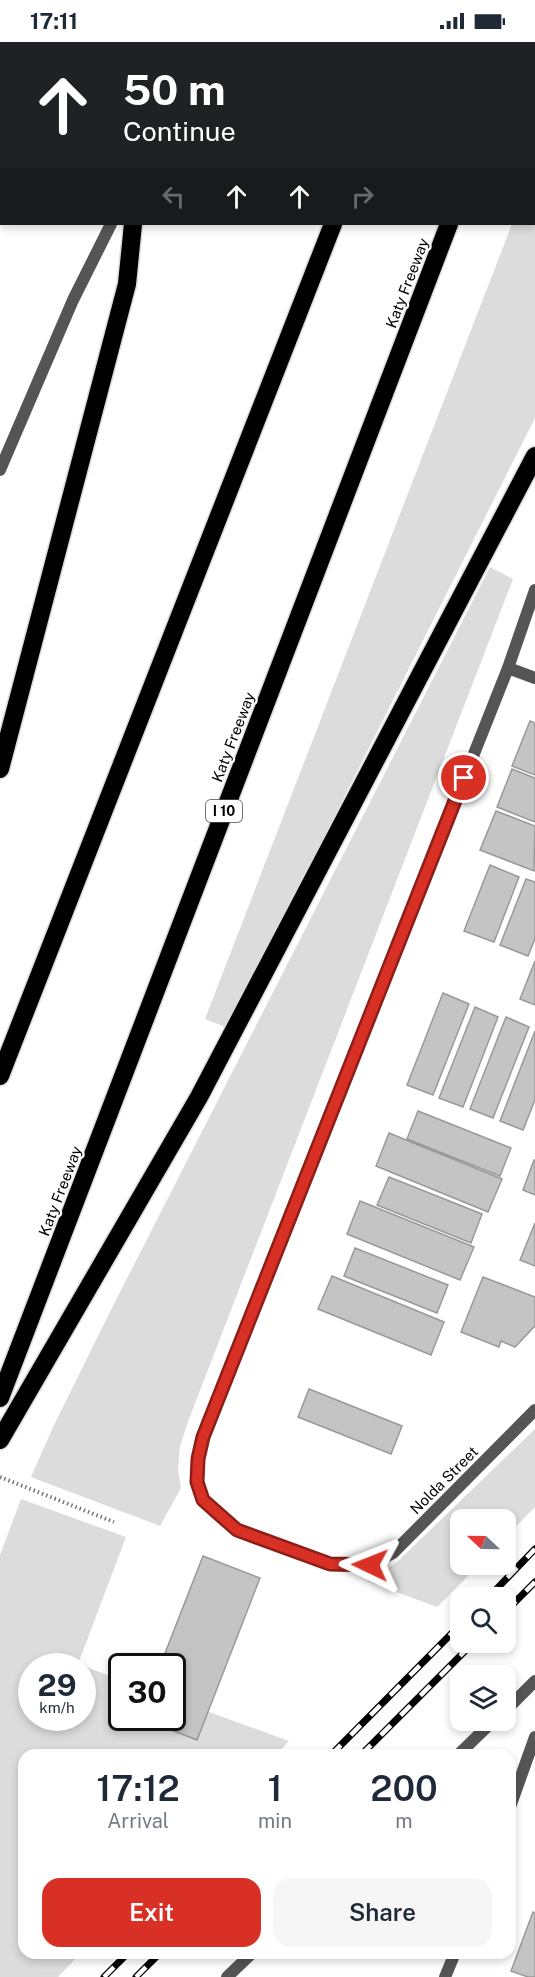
<!DOCTYPE html>
<html lang="en">
<head>
<meta charset="utf-8">
<style>
  :root { --surface:#fff; --page:#f6f6f7; --text:#1f2937; --muted:#747a83; --accent:#d93025 }
  body { margin:0; font-family:"Public Sans",sans-serif; background:var(--page); color:var(--text); height:100vh; display:flex; flex-direction:column; font-size:22px; white-space:nowrap }
  * { box-sizing:border-box; margin:0 }
  p { font-size:20px; color:var(--muted) }
  .icon { flex:none; width:33px; height:33px; fill:none; stroke:currentColor; stroke-width:2; stroke-linecap:round; stroke-linejoin:round }
  .map { position:relative; flex:1; overflow:hidden }
  .side { position:absolute; left:18px; top:1707px; width:498px; height:210px; display:flex; flex-direction:column; background:var(--surface); border-radius:18px; box-shadow:0 3px 9px #0003 }
  .side>* { flex:none }
  .banner { position:absolute; left:0px; top:0px; width:536px; height:183px; box-shadow:0 3px 9px #0003; background:#202124; color:#fff; overflow:hidden }
  .needle { width:39px; rotate:292deg }
  .fabs { position:absolute; left:450px; top:1467px; display:grid; gap:12px }
  .fabs a { display:grid; place-items:center; width:66px; height:66px; border-radius:12px; background:var(--surface); box-shadow:0 3px 9px #0003; font-size:30px }
  .speed { position:absolute; left:18px; top:1611px; display:flex; gap:12px; font-size:30px; font-weight:700; text-align:center }
  .speed>* { display:grid; place-content:center; width:78px; height:78px; border-radius:50%; background:var(--surface); box-shadow:0 3px 9px #0003; line-height:1 }
  .speed small { font-size:15px; font-weight:400 }
  .speed .limit { border:3px solid #111; border-radius:9px; background:#fff; color:#111 }
  .pin { position:absolute; display:grid; place-items:center; width:51px; height:51px; color:#fff; margin:-26px; border:3px solid #fff; border-radius:50%; box-shadow:0 2px 6px #0007 }
  .me { position:absolute; width:66px; margin:-33px; rotate:272deg; stroke-linejoin:round; filter:drop-shadow(0 0 4px #0008) }
  .turn { display:flex; align-items:center; gap:21px; height:126px; padding:0 24px; font-size:27px }
  .turn .icon { width:78px; height:78px; stroke-width:2.5 }
  .turn b { display:block; font-size:42px; line-height:51px }
  .lanes { display:flex; align-items:center; height:57px; padding:0 24px; background:#0003; justify-content:center; gap:30px; direction:ltr }
  .lanes .off { opacity:.35 }
  .eta { display:flex; justify-content:space-evenly; align-items:center; height:102px; text-align:center }
  .eta b { font-size:36px; font-weight:600; line-height:42px }
  .button { display:flex; gap:12px; margin-top:auto; padding:12px 24px }
  .button a { flex:1; height:69px; border-radius:18px; background:var(--accent); color:#fff; font-size:24px; font-weight:600; line-height:69px; text-align:center }
  .button a+a { background:var(--page); color:var(--text) }
  .status { display:flex; justify-content:space-between; align-items:center; height:42px; padding:0 30px; background:var(--surface); direction:ltr }
  .status svg { height:16px; fill:currentColor }
  .map>svg:first-child { display:block }
  .green { fill:#dcdcdc; fill-rule:evenodd }
  .building { fill:#c4c4c4; stroke:#999; stroke-width:1.5 }
  .lines { fill:none; stroke-linecap:round; stroke-linejoin:round }
  .highway-casing { stroke:#dbdbdb; stroke-width:21 }
  .path { stroke:#777; stroke-width:4; stroke-dasharray:1.5 3; stroke-linecap:butt }
  .street { stroke:#555; stroke-width:12 }
  .secondary { stroke:#222; stroke-width:12 }
  .highway { stroke:#000; stroke-width:18 }
  .rail-casing { stroke:#000; stroke-width:7 }
  .rail { stroke:#fff; stroke-width:4.5; stroke-dasharray:14; stroke-linecap:butt }
  .route-casing { stroke:#8d1f18; stroke-width:15 }
  .route { stroke:#d93025; stroke-width:10 }
  .labels { text-anchor:middle; dominant-baseline:central; stroke-width:4.5; stroke-linejoin:round; paint-order:stroke }
  .shield { fill:#fff; stroke:#4c4c4c; stroke-width:1.5 }
  .shield-label { font-size:14px; font-weight:bold; fill:#000 }
  .street-label { font-size:15px; fill:#000; stroke:#fff }
</style>
</head>
<body>
<div class="status"><b>17:11</b><svg viewBox="0 0 49 12"><path d="M0 12V9h3v3zM5 12V6h3v6zM10 12V3h3v9zM15 12V0h3v12zM26 1h20v11H26zM47 4h2v5h-2z"/></svg></div>
<div class="map">
<svg width="535" height="1935" viewBox="0 0 535 1935">
  <rect width="100%" height="100%" fill="#fff"/>
  <path class="green" d="M 535,123 L 535,376 L 325,793 L 225,985 L 205,977 L 512,182 L 534,182 Z
    M 490,525 L 513,537 L 189,1377 L 180,1404 L 178,1428 L 181,1446 L 160,1484 L 31,1435 L 54,1383 L 116,1258 Z
    M 535,1387 L 535,1465 L 506,1495 L 506,1478 L 460,1478 L 460,1522 L 479,1523 L 437,1565 L 367,1539 L 397,1520 Z
    M 21,1457 L 126,1495 L 78,1622 L 121,1638 L 122,1676 L 172,1676 L 173,1657 L 289,1699 L 276,1713 L 24,1713 L 24,1911 L 81,1911 L 58,1935 L 0,1935 L 0,1513 ZM 32,1624 L 82,1624 L 82,1676 L 32,1676 Z"/>
  <path class="building" d="M 0,0 L 83,0 L 2,2 L 2,105 Z
    M 530,679 L 535,681 L 535,733 L 512,724 Z
    M 512,727 L 535,736 L 535,780 L 497,765 Z
    M 496,769 L 535,784 L 534,829 L 480,808 Z
    M 490,823 L 519,835 L 494,900 L 464,889 Z
    M 526,837 L 535,840 L 535,897 L 528,914 L 500,903 Z
    M 535,919 L 535,963 L 520,957 Z
    M 443,951 L 469,962 L 433,1053 L 407,1043 Z
    M 475,965 L 498,975 L 463,1065 L 439,1056 Z
    M 506,975 L 529,985 L 493,1076 L 470,1067 Z
    M 535,989 L 535,1058 L 523,1088 L 500,1079 Z
    M 418,1069 L 511,1106 L 500,1134 L 407,1097 Z
    M 389,1091 L 502,1137 L 488,1170 L 376,1124 Z
    M 534,1118 L 535,1118 L 535,1153 L 523,1148 Z
    M 389,1135 L 482,1172 L 471,1201 L 377,1163 Z
    M 360,1159 L 474,1205 L 460,1238 L 347,1192 Z
    M 535,1181 L 535,1224 L 520,1218 Z
    M 355,1206 L 448,1243 L 437,1271 L 344,1234 Z
    M 332,1234 L 444,1280 L 431,1313 L 318,1267 Z
    M 483,1235 L 535,1255 L 535,1284 L 515,1305 L 501,1299 L 499,1305 L 461,1290 Z
    M 309,1347 L 402,1384 L 391,1412 L 298,1375 Z
    M 203,1514 L 260,1536 L 197,1698 L 140,1676 L 172,1676 L 172,1624 L 160,1624 Z
    M 533,1870 L 535,1871 L 535,1935 L 528,1935 L 511,1929 Z"/>
  <g class="lines">
    <g class="highway-casing">
      <path id="highway" d="M 404,2 L 404,0
        M 518,2 L 518,0
        M 0,727 L 127,242 L 133,182
        M 0,1034 L 333,182
        M 0,1356 L 449,182
        M 0,1398 L 199,1055 L 535,414"/>
    </g>
    <path class="path" d="M 0,1435 L 114,1480"/>
    <path class="street" d="M 0,428 L 73,258 L 111,182
      M 535,548 L 508,626 L 203,1395 L 198,1417 L 197,1440 L 203,1457 L 237,1488 L 330,1522 L 370,1523 L 393,1511 L 535,1368
      M 508,626 L 535,636
      M 506,1668 L 535,1639
      M 458,1713 L 494,1678
      M 510,1765 L 535,1695
      M 227,1935 L 252,1911
      M 445,1935 L 455,1911"/>
    <path class="secondary" d="M 183,2 L 183,0"/>
    <use href="#highway" class="highway"/>
    <g class="rail-casing">
      <path id="rail" d="M 488,1556 L 535,1507
        M 506,1569 L 535,1540
        M 331,1713 L 460,1583
        M 361,1713 L 474,1600
        M 104,1935 L 128,1911
        M 136,1935 L 160,1911"/>
    </g>
    <use href="#rail" class="rail"/>
  </g>
  <g class="lines">
    <g class="route-casing">
      <path id="route" d="M 370,1523 L 330,1522 L 237,1488 L 203,1458 L 197,1440 L 198,1417 L 203,1395 L 464,736"/>
    </g>
    <use href="#route" class="route"/>
  </g>
  <g class="labels">
    <rect class="shield" x="206" y="758" width="36" height="22" rx="4.5"/>
    <g class="shield-label">
      <text x="224" y="769">I 10</text>
    </g>
    <g class="street-label">
      <text transform="translate(407 241) rotate(-69)">Katy Freeway</text>
      <text transform="translate(233 695) rotate(-69)">Katy Freeway</text>
      <text transform="translate(60 1149) rotate(-69)">Katy Freeway</text>
      <text transform="translate(444 1438) rotate(-45)">Nolda Street</text>
    </g>
  </g>
</svg>
<div class="fabs">
<a><svg class="needle" viewBox="-14 -14 28 28"><path d="M0-13l5 13h-10z" fill="#e53935"/><path d="M0 13l5-13h-10z" fill="#747a83"/></svg></a>
<a><svg class="icon" aria-label="search" viewBox="0 0 24 24"><circle cx="10" cy="10" r="6"/><path d="M15 15l6 6"/></svg></a>
<a><svg class="icon" aria-label="layers" viewBox="0 0 24 24"><path d="M12 4l9 5-9 5-9-5zM3 14l9 5 9-5"/></svg></a>
</div>
<div class="speed"><div>29<small>km/h</small></div><div class="limit">30</div></div>
<div class="pin" style="left:464px;top:736px;background:#d93025"><svg class="icon" aria-label="arrive" viewBox="0 0 24 24"><path d="M6 21V4h12l-3 4 3 4H6"/></svg></div>
<svg class="me" style="left:370px;top:1523px" viewBox="-20 -20 40 40"><path d="M0-17L14 15 0 8-14 15z" fill="#d93025" stroke="#fff" stroke-width="4"/></svg>
<div class="banner">
<div class="turn"><svg class="icon" aria-label="ahead" viewBox="0 0 24 24"><path d="M12 20V5M6 11l6-6 6 6"/></svg><div><b>50 m</b>Continue</div></div>
<div class="lanes"><svg class="icon off" aria-label="left" viewBox="0 0 24 24"><path d="M17 20v-9H6M10 6l-5 5 5 5"/></svg><svg class="icon" aria-label="ahead" viewBox="0 0 24 24"><path d="M12 20V5M6 11l6-6 6 6"/></svg><svg class="icon" aria-label="ahead" viewBox="0 0 24 24"><path d="M12 20V5M6 11l6-6 6 6"/></svg><svg class="icon off" aria-label="right" viewBox="0 0 24 24"><path d="M7 20v-9h11M14 6l5 5-5 5"/></svg></div>
</div>
<section class="side">
<div class="eta">
<div><b>17:12</b><p>Arrival</p></div>
<div><b>1</b><p>min</p></div>
<div><b>200</b><p>m</p></div>
</div>
<div class="button"><a>Exit</a><a>Share</a></div>
</section>
</div>
</body>
</html>
